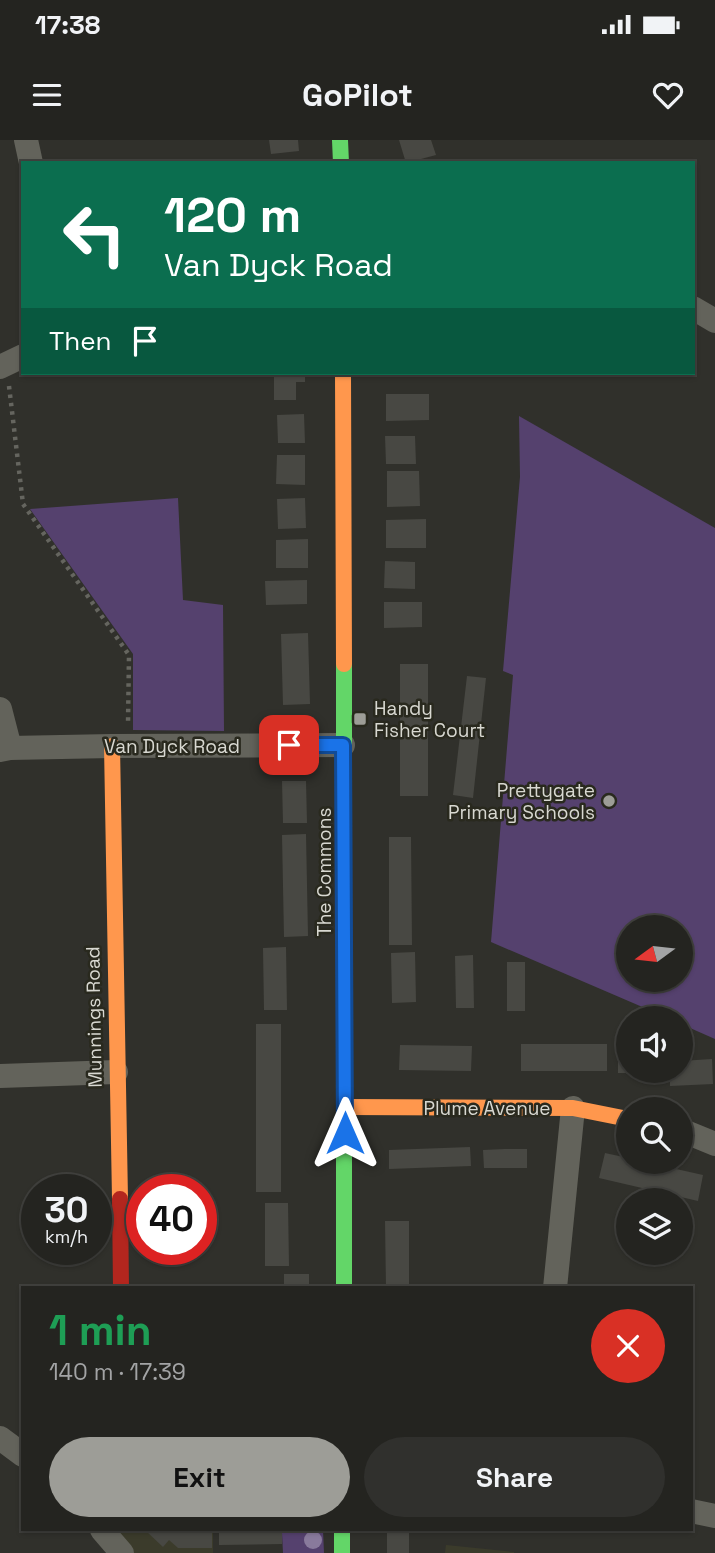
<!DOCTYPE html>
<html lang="en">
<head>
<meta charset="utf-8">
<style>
  :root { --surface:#242420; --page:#30302d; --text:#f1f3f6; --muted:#a3a4a5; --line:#41413e; --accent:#9d9d97 }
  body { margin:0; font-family:"Space Grotesk",sans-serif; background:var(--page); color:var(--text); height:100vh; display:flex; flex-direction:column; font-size:26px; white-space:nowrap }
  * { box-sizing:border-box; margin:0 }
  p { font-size:23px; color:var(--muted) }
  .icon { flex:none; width:38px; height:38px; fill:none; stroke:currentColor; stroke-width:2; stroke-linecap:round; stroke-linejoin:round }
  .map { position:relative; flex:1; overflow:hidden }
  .panel { position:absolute; left:21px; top:1146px; width:672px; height:245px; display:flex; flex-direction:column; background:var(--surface); border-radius:0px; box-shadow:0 2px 5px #0004,0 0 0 2px var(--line) }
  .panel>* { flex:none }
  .hud { position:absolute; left:21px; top:21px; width:674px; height:214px; border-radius:0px; box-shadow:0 2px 5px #0004,0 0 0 2px var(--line); background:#0b6e4f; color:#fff; overflow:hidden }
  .needle { width:46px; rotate:255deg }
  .controls { position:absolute; left:616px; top:775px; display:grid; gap:14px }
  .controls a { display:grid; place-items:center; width:77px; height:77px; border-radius:50%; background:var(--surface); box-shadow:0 2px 5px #0004,0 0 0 2px var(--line); font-size:35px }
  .speed { position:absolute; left:21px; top:1034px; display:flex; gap:14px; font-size:35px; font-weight:700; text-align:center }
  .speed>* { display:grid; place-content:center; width:91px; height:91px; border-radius:50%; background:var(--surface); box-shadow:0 2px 5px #0004,0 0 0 2px var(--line); line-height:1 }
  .speed small { font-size:18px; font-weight:400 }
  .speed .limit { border:10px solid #d22; background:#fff; color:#111 }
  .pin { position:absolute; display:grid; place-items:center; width:60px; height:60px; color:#fff; margin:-30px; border-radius:14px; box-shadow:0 4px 10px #0006 }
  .me { position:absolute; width:77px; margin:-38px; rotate:0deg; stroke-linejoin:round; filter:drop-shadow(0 0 5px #0008) }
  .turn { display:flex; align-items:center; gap:24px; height:147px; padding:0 28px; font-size:32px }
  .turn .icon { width:91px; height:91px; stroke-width:2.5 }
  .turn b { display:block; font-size:49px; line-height:60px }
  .then { display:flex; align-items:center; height:66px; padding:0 28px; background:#0003; gap:14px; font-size:26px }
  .round { display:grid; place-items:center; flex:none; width:74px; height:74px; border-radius:37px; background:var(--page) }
  .headline { display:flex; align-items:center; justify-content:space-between; height:119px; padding:0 28px }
  h1 { font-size:42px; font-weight:700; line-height:52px; color:#1e9e55 }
  .button { display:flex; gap:14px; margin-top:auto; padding:14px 28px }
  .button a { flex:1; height:80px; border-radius:42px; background:var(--accent); color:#111; font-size:28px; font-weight:700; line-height:80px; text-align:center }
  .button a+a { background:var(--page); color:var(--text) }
  .status { display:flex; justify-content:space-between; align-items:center; height:49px; padding:0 35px; background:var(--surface); direction:ltr }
  .status svg { height:19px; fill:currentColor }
  header { display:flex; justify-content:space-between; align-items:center; height:91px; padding:0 28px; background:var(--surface); font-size:32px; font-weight:700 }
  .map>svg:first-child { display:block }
  .built { fill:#3b3b2b }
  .green { fill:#55416e; fill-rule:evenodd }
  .building { fill:#484843 }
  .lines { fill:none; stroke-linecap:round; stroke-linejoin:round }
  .path { stroke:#65655f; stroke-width:4.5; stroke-dasharray:3.5 5; stroke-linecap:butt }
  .street { stroke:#63635b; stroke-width:24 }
  .fast { stroke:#63d668; stroke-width:16 }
  .slow { stroke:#ff974d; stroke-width:16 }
  .jam { stroke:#b3261e; stroke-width:16 }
  .tree { fill:#897a9c }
  .route-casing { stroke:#114b97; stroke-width:18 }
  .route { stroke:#1a73e8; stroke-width:12 }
  .poi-dot { fill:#9d9d97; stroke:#29291e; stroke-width:2.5 }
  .labels { text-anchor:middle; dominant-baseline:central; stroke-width:5; stroke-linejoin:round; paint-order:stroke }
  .poi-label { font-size:19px; fill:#d8d8d1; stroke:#29291e; text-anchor:start }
  .street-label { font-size:19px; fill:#d8d8d1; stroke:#29291e }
</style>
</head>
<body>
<div class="status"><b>17:38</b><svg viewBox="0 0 49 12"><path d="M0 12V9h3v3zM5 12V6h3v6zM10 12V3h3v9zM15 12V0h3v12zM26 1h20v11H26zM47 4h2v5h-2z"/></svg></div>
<header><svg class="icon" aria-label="menu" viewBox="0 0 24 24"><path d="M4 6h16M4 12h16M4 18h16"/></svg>GoPilot<svg class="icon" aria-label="heart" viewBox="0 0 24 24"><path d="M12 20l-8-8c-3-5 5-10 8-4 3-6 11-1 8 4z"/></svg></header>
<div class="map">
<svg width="715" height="1413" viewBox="0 0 715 1413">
  <rect width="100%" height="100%" fill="#30302b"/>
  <path class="built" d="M 116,1390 L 213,1390 L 213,1413 L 108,1413 Z
    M 446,1405 L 514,1412 L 514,1413 L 445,1413 Z"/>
  <path class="green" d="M 519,276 L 715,388 L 715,899 L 681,884 L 681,878 L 668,878 L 491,802 L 513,535 L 503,531 L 520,337 ZM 628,788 L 681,788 L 681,840 L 628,840 Z
    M 178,358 L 183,460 L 223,465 L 224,591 L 133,590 L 133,514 L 30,369 Z
    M 286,1390 L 323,1390 L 324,1413 L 283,1413 L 282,1393 Z"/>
  <path class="building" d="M 269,0 L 298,0 L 299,11 L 271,14 Z
    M 399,0 L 431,0 L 436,15 L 406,23 Z
    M 274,233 L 305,233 L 305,242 L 296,242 L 296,260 L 274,260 Z
    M 386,254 L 429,254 L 429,280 L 386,281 Z
    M 304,274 L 305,303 L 278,303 L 277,275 Z
    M 385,296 L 415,296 L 416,324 L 386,324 Z
    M 277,315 L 305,315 L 305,345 L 276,344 Z
    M 387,331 L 419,331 L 420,366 L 387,367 Z
    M 305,358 L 306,388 L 278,389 L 277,359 Z
    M 426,379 L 426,408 L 386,408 L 386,380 Z
    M 308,399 L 308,428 L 276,428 L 276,400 Z
    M 385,421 L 415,422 L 415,449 L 384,448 Z
    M 307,440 L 307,464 L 266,465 L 265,441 Z
    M 384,462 L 422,462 L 422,487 L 384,488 Z
    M 308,493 L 310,564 L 283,565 L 281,494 Z
    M 400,524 L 428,524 L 428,656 L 400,656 Z
    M 467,536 L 486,538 L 473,658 L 453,655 Z
    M 282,641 L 306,641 L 307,683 L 283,683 Z
    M 306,694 L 308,796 L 284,797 L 282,695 Z
    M 389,697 L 411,697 L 412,805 L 389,805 Z
    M 286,807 L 287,870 L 264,870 L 263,808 Z
    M 415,812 L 416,862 L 392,863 L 391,813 Z
    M 473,815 L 474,868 L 456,868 L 455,816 Z
    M 507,822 L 525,822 L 525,871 L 507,871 Z
    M 256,884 L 281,884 L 281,1052 L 256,1052 Z
    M 521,904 L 607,904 L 607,931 L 521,931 Z
    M 400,905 L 472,906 L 471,931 L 399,930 Z
    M 618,909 L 628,909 L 628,933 L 618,933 Z
    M 712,919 L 713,944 L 670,946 L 670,931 L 681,931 L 681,921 Z
    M 470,1007 L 471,1026 L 389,1029 L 389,1010 Z
    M 505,1009 L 527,1009 L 527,1028 L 484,1028 L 483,1010 Z
    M 605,1013 L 628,1018 L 628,1022 L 645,1022 L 703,1035 L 698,1061 L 599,1038 Z
    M 265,1063 L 288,1063 L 289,1126 L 265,1126 Z
    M 385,1081 L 409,1081 L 409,1148 L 386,1148 Z
    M 284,1134 L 309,1134 L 309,1148 L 284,1148 Z
    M 147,1390 L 212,1390 L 212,1408 L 178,1408 L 169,1400 L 163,1407 L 146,1391 Z
    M 219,1390 L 282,1390 L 282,1404 L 219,1405 Z
    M 387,1390 L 409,1390 L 409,1413 L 387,1413 Z"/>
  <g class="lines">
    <path class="path" d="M 9,246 L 23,364 L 129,515 L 128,584"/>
    <path class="street" d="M 26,0 L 31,23
      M 693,168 L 715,181
      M 0,227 L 23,216
      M 0,569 L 10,608
      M 0,610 L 10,608 L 112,606 L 343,605
      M 0,936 L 116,932
      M 681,990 L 715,1004
      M 555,1148 L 573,968
      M 0,1298 L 23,1315
      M 691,1371 L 715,1376
      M 102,1390 L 122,1413"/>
    <path class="fast" d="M 340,0 L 341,23
      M 344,524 L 344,1148
      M 342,1390 L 342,1413"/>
    <path class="slow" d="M 343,233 L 344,524
      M 112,606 L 120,1059
      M 345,967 L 573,968 L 628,979"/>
    <path class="jam" d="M 120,1059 L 121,1148"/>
  </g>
  <circle class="tree" cx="313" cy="1400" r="9"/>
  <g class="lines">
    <g class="route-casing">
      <path id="route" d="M 289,605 L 343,605 L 345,993"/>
    </g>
    <use href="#route" class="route"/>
  </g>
  <g class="poi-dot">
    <rect x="353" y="572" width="14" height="14" rx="3.5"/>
    <circle cx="609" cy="661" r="7"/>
  </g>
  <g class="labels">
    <g class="poi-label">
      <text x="374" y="568">Handy<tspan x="374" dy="22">Fisher Court</tspan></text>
      <text x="595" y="650" text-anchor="end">Prettygate<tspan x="595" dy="22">Primary Schools</tspan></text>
    </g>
    <g class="street-label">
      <text x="172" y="606">Van Dyck Road</text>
      <text transform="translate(324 732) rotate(-90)">The Commons</text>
      <text transform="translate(94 877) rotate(-91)">Munnings Road</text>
      <text x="487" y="968">Plume Avenue</text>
    </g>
  </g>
</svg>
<div class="controls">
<a><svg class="needle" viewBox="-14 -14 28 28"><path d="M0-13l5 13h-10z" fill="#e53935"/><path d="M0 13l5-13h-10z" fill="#a3a4a5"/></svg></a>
<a><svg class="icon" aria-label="sound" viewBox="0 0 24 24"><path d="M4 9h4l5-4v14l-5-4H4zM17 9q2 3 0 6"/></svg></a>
<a><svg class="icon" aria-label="search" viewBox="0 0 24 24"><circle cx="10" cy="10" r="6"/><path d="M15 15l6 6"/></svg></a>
<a><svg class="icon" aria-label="layers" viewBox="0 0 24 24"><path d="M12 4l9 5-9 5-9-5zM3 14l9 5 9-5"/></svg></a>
</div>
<div class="speed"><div>30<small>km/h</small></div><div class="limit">40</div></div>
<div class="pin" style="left:289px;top:605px;background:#d93025"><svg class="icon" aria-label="arrive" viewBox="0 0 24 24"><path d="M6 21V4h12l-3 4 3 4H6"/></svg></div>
<svg class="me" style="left:345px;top:993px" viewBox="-20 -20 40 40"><path d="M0-17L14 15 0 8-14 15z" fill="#1a73e8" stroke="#fff" stroke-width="4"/></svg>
<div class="hud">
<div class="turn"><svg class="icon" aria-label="left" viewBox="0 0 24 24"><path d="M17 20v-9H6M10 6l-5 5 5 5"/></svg><div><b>120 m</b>Van Dyck Road</div></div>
<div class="then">Then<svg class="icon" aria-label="arrive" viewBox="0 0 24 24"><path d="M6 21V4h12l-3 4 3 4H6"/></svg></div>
</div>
<section class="panel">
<div class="headline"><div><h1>1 min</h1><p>140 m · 17:39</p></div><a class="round" style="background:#d93025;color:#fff"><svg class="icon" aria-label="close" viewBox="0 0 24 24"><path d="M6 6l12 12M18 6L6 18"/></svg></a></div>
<div class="button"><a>Exit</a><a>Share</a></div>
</section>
</div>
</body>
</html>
